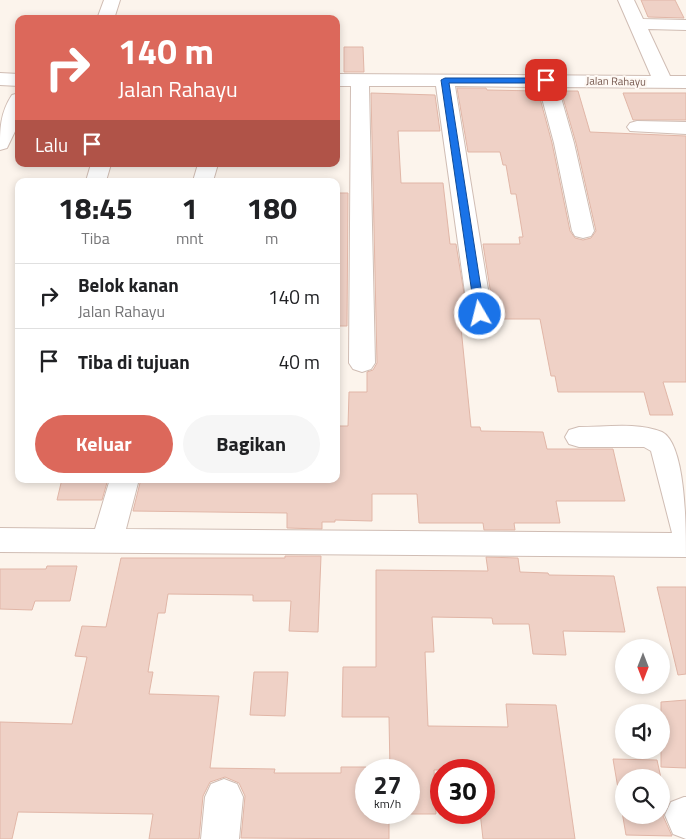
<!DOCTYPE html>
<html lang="id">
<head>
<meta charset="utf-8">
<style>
  :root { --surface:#fff; --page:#f6f6f6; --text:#202124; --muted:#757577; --line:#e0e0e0; --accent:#dc685b }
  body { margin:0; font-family:"Titillium Web",sans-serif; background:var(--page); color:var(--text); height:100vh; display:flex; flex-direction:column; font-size:19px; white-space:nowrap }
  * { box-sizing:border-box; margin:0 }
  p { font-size:16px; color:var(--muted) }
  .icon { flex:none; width:28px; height:28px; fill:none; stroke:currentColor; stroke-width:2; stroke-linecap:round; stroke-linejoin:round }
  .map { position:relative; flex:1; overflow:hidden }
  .drawer { position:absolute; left:15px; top:178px; width:325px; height:305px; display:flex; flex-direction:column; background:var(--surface); border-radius:10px; box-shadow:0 2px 8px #0003 }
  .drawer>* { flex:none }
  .hud { position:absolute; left:15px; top:15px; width:325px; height:152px; border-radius:10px; box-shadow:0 2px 8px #0003; background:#dc685b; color:#fff; overflow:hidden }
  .needle { width:32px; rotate:180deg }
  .buttons { position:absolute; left:615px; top:639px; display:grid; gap:10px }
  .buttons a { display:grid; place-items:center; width:55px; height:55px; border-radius:50%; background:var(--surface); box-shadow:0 2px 8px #0003; font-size:25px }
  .speed { position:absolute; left:355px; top:759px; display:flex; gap:10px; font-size:25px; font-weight:700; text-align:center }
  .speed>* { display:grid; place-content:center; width:65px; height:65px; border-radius:50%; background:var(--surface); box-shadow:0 2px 8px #0003; line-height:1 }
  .speed small { font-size:12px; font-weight:400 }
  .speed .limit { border:8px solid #d22; background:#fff; color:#111 }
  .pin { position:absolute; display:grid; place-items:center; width:42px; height:42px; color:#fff; margin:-21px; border-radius:10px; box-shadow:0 2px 8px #0006 }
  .me { position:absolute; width:55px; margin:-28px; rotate:352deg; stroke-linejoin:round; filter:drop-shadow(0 0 4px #0008) }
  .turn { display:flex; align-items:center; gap:18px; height:105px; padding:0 20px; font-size:22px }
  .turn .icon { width:65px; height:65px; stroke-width:2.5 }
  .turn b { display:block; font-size:35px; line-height:42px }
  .then { display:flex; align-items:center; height:48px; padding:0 20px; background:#0003; gap:10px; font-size:19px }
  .eta { display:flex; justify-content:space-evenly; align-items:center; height:85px; text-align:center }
  .eta b { font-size:30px; font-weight:700; line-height:35px }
  .primary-button { display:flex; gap:10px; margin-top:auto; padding:10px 20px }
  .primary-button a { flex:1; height:58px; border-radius:30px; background:var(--accent); color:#fff; font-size:20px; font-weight:700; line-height:58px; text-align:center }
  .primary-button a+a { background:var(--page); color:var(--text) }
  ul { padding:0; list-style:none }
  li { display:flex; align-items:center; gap:15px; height:65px; padding:0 20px; border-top:1px solid var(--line) }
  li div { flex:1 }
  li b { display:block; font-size:19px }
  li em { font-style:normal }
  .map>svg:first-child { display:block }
  .building { fill:#efd1c6; stroke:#e1b6a7 }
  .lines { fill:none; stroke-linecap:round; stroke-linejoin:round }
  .minor-casing { stroke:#d0bdb4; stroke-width:2 }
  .minor { fill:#fff; fill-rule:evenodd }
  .route { fill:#1a73e8; stroke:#114b97 }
  .labels { text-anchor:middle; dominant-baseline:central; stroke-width:4; stroke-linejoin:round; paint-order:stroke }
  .far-street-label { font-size:11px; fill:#765950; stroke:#fef8f3 }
</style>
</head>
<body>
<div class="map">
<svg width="686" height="839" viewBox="0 0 686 839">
  <rect width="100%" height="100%" fill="#fcf4ec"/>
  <path class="building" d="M 641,0 L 675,0 L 684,18 L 648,17 Z
    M 344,47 L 363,47 L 364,72 L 344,72 Z
    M 457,88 L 486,88 L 487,90 L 538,91 L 552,143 L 570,231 L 575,238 L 583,240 L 591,238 L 596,231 L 576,143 L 561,91 L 578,91 L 590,132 L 686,136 L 686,382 L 663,382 L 673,415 L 650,415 L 644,392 L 558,392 L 555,376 L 551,376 L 540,319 L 492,319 L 494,314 L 483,244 L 520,244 L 519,237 L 523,237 L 516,194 L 511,194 L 506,165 L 503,165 L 500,152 L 468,152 Z
    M 371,93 L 435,95 L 440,131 L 398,131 L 401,183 L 443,183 L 450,244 L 456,244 L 468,318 L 460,318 L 471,427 L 480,427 L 481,431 L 543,432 L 547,449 L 613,449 L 625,501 L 556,501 L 560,523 L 514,523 L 515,530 L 484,530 L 483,523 L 419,523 L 417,494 L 372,494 L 372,521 L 335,520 L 335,522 L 322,522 L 322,529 L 287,528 L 287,513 L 133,511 L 141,479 L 336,479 L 336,426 L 348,426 L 349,392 L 367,392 L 367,372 L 373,370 L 377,363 Z
    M 623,93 L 686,93 L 686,120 L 633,120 Z
    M 336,193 L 348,193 L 347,326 L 336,326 Z
    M 62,479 L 108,479 L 102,500 L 57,500 Z
    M 285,556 L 321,556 L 318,632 L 289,631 L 291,601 L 253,601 L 253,595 L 168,594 L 165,613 L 158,613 L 148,672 L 153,672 L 149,694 L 219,696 L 210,768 L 275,769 L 274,773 L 341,773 L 341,767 L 366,767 L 366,812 L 389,812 L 389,839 L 241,838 L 245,796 L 239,783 L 225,777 L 210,782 L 203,796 L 199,839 L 149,839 L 153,814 L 18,812 L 12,839 L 0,839 L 0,722 L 72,724 L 87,657 L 75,656 L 82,626 L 106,627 L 121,558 L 285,558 Z
    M 486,557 L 518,558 L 520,572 L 548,573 L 549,575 L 614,576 L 625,632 L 563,631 L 566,655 L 533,654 L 529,624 L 493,624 L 492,618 L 432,617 L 434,652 L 425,652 L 428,726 L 508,727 L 506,704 L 556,705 L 575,839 L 483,839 L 480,812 L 484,812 L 484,770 L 434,770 L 436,814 L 409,814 L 409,770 L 390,770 L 389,717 L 342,717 L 343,667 L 376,667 L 376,570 L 488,571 Z
    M 47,566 L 77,566 L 70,601 L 35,601 L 32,610 L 0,609 L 0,569 L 46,569 Z
    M 657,587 L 686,587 L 686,674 L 678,675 Z
    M 254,672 L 288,672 L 285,716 L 250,715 Z
    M 686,700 L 686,768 L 661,767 L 661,702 Z
    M 613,759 L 657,760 L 661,778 L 624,778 L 624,815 L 661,815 L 661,779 L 667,806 L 663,816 L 672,836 L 626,835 Z"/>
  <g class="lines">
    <g class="minor-casing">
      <path id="minor" d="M 104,0 L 120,0 L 114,19 L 97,19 Z
        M 618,0 L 634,0 L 643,19 L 686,20 L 686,30 L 648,29 L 670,76 L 686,76 L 686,88 L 558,87 L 574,143 L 594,231 L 591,236 L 583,238 L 575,236 L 572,231 L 554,143 L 539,87 L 455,86 L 492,314 L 489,320 L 480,322 L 471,320 L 468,314 L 436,86 L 369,86 L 375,363 L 371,369 L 362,372 L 353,369 L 349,363 L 351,86 L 336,86 L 336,74 L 651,76 Z
        M 0,73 L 19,74 L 19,86 L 0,85 Z
        M 19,93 L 19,123 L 7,148 L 0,150 C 0,129 0,113 12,95 Z
        M 637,121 L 686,122 L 686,134 L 630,131 L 627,127 L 630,123 Z
        M 91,164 L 111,164 L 106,181 L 86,181 Z
        M 198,164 L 218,164 L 213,181 L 193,181 Z
        M 579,427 C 606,427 637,422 662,432 C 686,444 686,528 686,557 L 0,552 L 0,528 L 95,529 L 110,479 L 139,479 L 126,529 L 672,533 L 651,451 L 644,447 L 579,447 L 569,444 L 565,437 L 569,430 Z
        M 224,779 L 237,784 L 243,797 L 239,839 L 201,839 L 205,797 L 211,784 Z
        M 684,797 L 686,797 L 686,839 L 673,834 L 665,815 L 671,802 Z"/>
    </g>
    <use href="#minor" class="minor"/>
  </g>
  <path class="route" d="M 445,78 L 546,78 L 550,80 L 546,83 L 449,83 L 485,314 L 480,318 L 475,314 L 441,80 Z"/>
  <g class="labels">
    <g class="far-street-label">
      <text transform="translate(616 81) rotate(1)">Jalan Rahayu</text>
    </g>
  </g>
</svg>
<div class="buttons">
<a><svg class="needle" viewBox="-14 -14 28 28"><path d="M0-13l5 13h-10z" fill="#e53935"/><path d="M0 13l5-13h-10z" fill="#757577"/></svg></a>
<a><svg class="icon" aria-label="sound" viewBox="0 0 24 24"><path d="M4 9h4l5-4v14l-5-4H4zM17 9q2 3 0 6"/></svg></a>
<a><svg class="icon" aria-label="search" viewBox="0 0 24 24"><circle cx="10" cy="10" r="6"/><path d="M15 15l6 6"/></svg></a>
</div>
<div class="speed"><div>27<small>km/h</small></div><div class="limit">30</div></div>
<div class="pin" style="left:546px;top:80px;background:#d93025"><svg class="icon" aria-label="arrive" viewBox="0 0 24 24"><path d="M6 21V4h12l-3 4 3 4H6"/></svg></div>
<svg class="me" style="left:480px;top:314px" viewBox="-20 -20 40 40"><circle r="17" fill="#1a73e8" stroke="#fff" stroke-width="3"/><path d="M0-11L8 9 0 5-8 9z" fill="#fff"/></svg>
<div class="hud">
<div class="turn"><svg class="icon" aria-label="right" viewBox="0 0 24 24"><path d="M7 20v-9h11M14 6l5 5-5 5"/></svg><div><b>140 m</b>Jalan Rahayu</div></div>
<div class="then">Lalu<svg class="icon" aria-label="arrive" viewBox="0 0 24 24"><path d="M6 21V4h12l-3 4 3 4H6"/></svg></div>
</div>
<section class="drawer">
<div class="eta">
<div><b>18:45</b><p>Tiba</p></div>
<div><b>1</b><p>mnt</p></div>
<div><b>180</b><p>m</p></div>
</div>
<ul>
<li><svg class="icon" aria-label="right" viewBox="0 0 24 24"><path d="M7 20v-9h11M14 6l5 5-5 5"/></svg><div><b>Belok kanan</b><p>Jalan Rahayu</p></div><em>140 m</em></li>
<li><svg class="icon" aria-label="arrive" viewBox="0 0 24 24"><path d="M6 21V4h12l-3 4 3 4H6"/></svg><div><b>Tiba di tujuan</b></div><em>40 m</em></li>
</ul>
<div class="primary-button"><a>Keluar</a><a>Bagikan</a></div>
</section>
</div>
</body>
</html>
